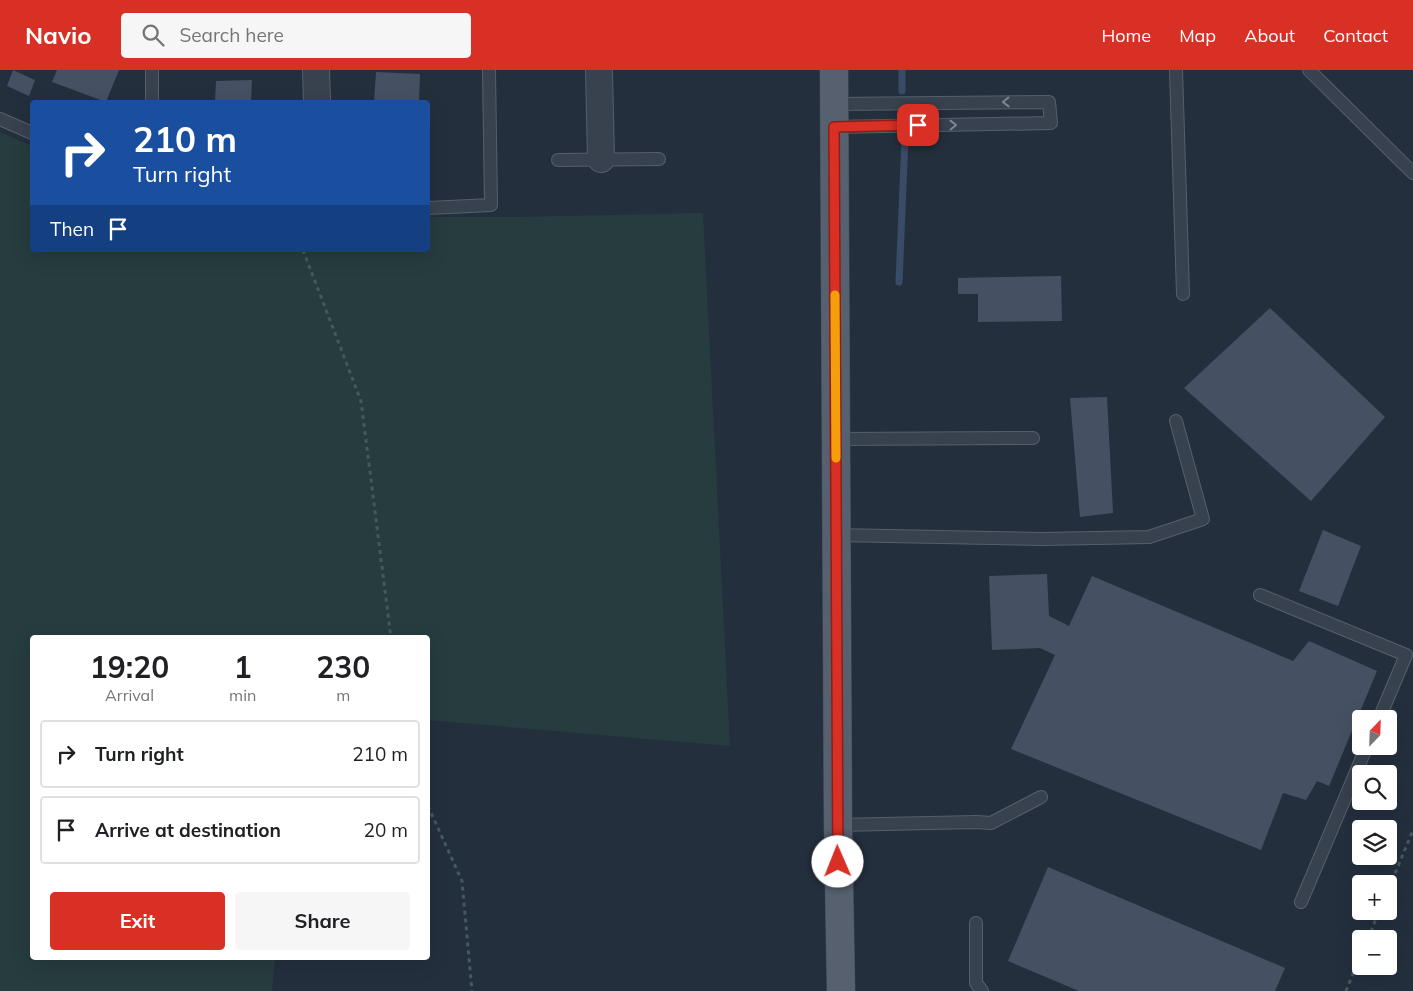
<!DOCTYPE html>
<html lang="en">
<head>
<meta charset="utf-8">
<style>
  :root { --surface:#fff; --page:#f6f6f6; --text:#202124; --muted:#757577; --line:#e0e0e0; --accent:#d93025 }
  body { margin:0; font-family:Mulish,sans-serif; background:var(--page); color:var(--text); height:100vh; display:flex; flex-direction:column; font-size:19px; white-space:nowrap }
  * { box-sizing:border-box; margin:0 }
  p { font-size:16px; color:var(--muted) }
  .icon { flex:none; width:28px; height:28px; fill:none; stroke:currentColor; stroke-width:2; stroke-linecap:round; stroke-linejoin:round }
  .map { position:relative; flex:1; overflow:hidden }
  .sheet { position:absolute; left:30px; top:565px; width:400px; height:325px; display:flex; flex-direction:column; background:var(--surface); border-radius:5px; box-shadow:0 5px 20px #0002 }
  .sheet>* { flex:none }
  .hud { position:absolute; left:30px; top:30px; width:400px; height:152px; border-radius:5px; box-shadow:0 5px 20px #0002; background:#1a4fa0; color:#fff; overflow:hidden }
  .needle { width:32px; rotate:23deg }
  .tools { position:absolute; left:1352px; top:640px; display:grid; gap:10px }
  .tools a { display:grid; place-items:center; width:45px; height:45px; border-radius:5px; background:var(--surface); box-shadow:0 5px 20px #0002; font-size:25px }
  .pin { position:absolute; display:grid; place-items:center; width:42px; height:42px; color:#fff; margin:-21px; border-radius:10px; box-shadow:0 2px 8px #0006 }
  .me { position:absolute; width:55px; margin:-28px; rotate:359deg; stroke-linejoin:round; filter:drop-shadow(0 0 4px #0008) }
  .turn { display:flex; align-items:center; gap:18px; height:105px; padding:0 20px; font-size:22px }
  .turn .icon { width:65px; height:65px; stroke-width:2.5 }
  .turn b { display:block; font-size:35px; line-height:42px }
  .then { display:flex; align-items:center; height:48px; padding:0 20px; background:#0003; gap:10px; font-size:19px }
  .eta { display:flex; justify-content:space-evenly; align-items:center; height:85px; text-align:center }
  .eta b { font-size:30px; font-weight:700; line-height:35px }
  .button { display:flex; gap:10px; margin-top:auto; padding:10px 20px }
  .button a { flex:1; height:58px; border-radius:5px; background:var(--accent); color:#fff; font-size:20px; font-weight:700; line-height:58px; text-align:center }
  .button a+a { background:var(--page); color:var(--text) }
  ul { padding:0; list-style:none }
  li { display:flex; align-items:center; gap:15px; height:68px; margin:0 10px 8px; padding:0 10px; border:2px solid var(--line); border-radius:5px }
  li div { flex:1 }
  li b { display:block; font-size:19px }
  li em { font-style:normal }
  header { display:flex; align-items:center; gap:30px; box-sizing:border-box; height:70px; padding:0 25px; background:var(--accent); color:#fff }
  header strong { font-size:24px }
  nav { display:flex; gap:28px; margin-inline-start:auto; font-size:18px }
  .search { width:350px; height:45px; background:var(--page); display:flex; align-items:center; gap:12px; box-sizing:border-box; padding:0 18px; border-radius:5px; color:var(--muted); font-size:19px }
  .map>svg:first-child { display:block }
  .green { fill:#263c3f }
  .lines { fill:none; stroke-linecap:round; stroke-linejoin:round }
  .stream { stroke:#394c67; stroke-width:7 }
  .building { fill:#455162 }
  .service-casing { stroke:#565f6c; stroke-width:14 }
  .minor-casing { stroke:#565f6c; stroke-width:28 }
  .primary-casing { stroke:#414a57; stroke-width:29 }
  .path { stroke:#44595c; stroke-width:3; stroke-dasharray:4 4; stroke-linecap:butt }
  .service { stroke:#38414e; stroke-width:12 }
  .minor { stroke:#38414e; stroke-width:26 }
  .primary { stroke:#56606e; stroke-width:28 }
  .oneway { stroke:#7c8592 }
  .route-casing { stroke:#8d1f18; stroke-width:12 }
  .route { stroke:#d93025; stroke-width:9 }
  .slow { stroke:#f59e0b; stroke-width:9 }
</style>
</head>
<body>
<header>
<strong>Navio</strong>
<div class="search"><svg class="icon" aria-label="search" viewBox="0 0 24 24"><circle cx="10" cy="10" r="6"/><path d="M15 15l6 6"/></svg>Search here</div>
<nav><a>Home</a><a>Map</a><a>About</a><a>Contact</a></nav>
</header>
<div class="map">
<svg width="1413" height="921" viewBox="0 0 1413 921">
  <rect width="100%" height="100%" fill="#242f3e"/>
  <path class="green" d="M 0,62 L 32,76 L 32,180 L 428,180 L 428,147 L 516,147 L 703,143 L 730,676 L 428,650 L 428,568 L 32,568 L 32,888 L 275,888 L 272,921 L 0,921 Z"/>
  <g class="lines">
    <path class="stream" d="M 902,21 L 902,0
      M 899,212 L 905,68"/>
  </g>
  <path class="building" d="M 13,0 L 35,10 L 29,26 L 7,16 Z
    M 57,0 L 119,0 L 106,32 L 52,12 Z
    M 376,2 L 420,4 L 419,32 L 374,32 Z
    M 252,10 L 251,32 L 215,32 L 216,11 Z
    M 1061,206 L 1062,251 L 978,252 L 978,224 L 958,224 L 958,208 Z
    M 1270,238 L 1385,347 L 1311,431 L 1184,318 Z
    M 1107,327 L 1113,443 L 1080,447 L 1070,328 Z
    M 1323,460 L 1361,476 L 1338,536 L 1299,521 Z
    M 1047,504 L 1049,546 L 1069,556 L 1092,506 L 1293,591 L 1309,571 L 1377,601 L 1329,716 L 1317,711 L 1306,730 L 1283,723 L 1261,780 L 1011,679 L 1055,585 L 1040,578 L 992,580 L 989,506 Z
    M 1048,797 L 1285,898 L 1275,921 L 1079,921 L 1008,891 Z"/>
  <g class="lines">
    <g class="service-casing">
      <path id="service" d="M 152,0 L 152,32
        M 1176,0 L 1183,224
        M 1309,0 L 1413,103
        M 0,49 L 32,63
        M 834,57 L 1051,53 L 1049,32 L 834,34
        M 558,90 L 659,89
        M 428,138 L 491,135 L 489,0
        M 836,369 L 1033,368
        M 836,465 L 1042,469 L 1149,467 L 1203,449 L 1176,351
        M 1260,525 L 1406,585 L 1379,649
        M 838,755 L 976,752 L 991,753 L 1041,727
        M 1301,832 L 1367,676
        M 976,853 L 976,913 L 982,921"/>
    </g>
    <g class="minor-casing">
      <path id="minor" d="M 316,0 L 317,32
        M 599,0 L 601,89"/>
    </g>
    <g class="primary-casing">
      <path id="primary" d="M 834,0 L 838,755 L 841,921"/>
    </g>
    <path class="path" d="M 303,180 L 361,331 L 391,568
      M 428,736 L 462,811 L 472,921
      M 1389,818 L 1413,760
      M 1368,869 L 1379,841
      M 1346,921 L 1361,884"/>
    <use href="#service" class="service"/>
    <use href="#minor" class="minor"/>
    <use href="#primary" class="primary"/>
  </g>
  <defs><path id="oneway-chevron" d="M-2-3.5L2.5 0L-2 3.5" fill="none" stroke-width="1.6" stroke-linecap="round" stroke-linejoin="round" transform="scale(1.25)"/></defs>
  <g class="oneway">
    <use href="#oneway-chevron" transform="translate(1006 32) rotate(179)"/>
    <use href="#oneway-chevron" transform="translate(953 55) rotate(-1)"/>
  </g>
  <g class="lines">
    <g class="route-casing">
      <path id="route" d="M 838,792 L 834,57 L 918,55"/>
    </g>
    <use href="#route" class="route"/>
    <path class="slow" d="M 835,225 L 836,388"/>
  </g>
</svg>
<div class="tools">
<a><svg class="needle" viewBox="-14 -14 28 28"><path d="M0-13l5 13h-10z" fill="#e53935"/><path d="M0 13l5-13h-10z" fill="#757577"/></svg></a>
<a><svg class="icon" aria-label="search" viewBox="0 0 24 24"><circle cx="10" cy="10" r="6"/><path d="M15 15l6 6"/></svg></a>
<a><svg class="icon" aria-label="layers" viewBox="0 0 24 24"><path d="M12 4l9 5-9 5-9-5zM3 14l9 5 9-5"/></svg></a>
<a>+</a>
<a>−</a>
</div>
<div class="pin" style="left:918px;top:55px;background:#d93025"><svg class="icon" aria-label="arrive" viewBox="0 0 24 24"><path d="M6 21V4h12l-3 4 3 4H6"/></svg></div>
<svg class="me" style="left:838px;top:792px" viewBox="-20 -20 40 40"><circle r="19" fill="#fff"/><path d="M0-13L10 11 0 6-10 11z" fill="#d93025"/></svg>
<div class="hud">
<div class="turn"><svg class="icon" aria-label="right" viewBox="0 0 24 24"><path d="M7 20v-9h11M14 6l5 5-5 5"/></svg><div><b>210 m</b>Turn right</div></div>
<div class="then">Then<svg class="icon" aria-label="arrive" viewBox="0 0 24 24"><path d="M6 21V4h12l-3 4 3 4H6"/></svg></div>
</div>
<section class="sheet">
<div class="eta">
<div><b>19:20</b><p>Arrival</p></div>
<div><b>1</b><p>min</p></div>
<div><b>230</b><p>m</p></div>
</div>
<ul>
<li><svg class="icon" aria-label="right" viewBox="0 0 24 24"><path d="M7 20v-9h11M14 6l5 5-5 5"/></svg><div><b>Turn right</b></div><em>210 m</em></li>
<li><svg class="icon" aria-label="arrive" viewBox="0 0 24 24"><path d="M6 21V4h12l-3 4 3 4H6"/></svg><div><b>Arrive at destination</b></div><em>20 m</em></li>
</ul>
<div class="button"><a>Exit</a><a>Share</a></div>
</section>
</div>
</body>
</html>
